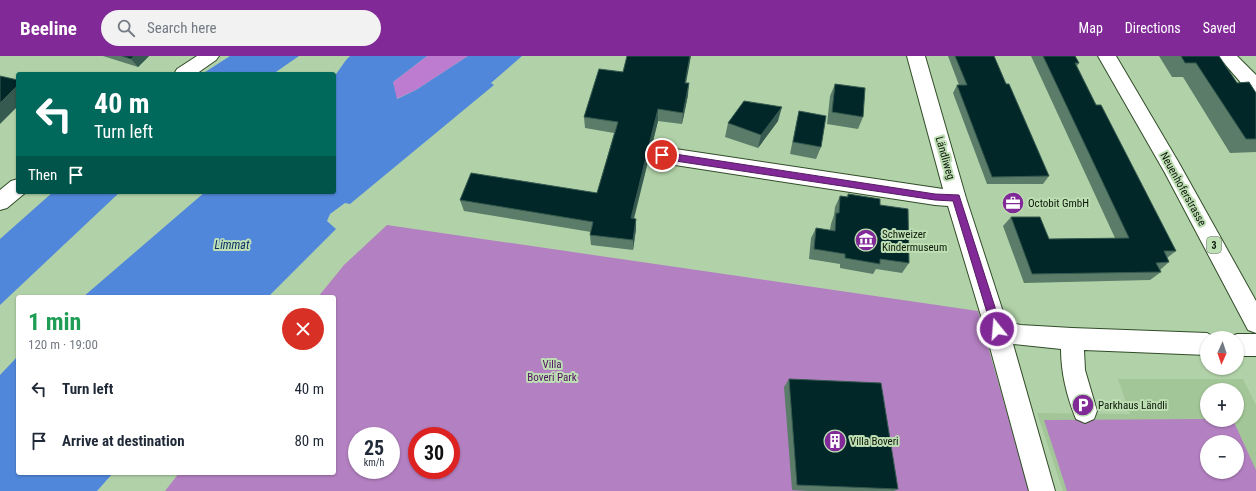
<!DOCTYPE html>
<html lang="en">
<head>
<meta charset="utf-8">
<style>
  :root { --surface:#fff; --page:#f2f2f3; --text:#1f2937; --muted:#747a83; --accent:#812997 }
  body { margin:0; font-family:"Roboto Condensed",sans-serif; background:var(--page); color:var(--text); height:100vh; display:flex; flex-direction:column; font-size:15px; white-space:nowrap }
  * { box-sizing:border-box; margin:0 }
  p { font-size:13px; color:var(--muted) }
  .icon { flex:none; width:22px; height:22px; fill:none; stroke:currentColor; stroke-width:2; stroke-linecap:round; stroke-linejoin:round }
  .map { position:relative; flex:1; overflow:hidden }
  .side { position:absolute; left:16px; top:239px; width:320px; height:180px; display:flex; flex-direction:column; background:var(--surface); border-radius:4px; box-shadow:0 1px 3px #0004 }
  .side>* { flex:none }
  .banner { position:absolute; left:16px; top:16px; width:320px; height:122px; border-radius:4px; box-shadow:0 1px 3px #0004; background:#00695c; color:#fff; overflow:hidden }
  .needle { width:26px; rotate:183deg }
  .tools { position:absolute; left:1200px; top:275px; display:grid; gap:8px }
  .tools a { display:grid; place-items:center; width:44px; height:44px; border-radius:50%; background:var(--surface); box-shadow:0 1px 3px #0004; font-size:20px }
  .speed { position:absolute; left:348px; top:371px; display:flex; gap:8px; font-size:20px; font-weight:700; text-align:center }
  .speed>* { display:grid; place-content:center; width:52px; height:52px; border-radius:50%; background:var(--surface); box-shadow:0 1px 3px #0004; line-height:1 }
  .speed small { font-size:10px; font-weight:400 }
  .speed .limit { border:6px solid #d22; background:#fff; color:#111 }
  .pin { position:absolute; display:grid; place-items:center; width:34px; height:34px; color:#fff; margin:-17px; border:2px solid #fff; border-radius:50%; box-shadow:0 1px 4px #0007 }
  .me { position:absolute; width:44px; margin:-22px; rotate:343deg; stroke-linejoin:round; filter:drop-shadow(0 0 3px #0008) }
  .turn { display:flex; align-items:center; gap:14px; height:84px; padding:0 12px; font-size:18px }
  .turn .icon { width:52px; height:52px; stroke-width:2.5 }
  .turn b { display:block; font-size:28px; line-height:34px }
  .then { display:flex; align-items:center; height:38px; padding:0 12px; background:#0003; gap:8px; font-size:15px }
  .round { display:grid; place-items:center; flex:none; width:42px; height:42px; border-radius:21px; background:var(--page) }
  .summary { display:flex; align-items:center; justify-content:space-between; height:68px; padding:0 12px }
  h1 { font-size:24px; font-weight:700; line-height:30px; color:#1e9e55 }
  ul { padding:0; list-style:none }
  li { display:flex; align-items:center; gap:12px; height:52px; padding:0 12px }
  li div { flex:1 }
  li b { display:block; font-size:15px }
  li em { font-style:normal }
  header { display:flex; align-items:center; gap:24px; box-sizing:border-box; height:56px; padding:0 20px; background:var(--accent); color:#fff }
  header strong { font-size:19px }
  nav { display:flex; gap:22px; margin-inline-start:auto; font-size:14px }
  .search { width:280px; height:36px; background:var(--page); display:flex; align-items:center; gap:10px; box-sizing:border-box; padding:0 14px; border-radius:22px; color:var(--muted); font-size:15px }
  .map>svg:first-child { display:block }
  .built { fill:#a2c697; fill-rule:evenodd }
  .green { fill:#b380c1; fill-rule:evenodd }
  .forest { fill:#be7cd0 }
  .water { fill:#5187db }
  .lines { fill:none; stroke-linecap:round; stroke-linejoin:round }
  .minor-casing { stroke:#314c28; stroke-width:2 }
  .major-casing { stroke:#314c28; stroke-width:2 }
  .minor { fill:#fff; fill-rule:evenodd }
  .major { fill:#fff; fill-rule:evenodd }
  .wall { fill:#5a7c68 }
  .shaded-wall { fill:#365a4f }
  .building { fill:#022729; stroke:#365a4f }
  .route { fill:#812997; stroke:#541b62 }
  .labels { text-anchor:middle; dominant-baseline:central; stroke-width:4; stroke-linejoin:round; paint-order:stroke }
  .shield { fill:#bedfb4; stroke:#41543c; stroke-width:1 }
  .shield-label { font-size:10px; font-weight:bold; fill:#0c1809 }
  .street-label { font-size:11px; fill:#0c1809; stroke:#bedfb4 }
  .poi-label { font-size:11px; fill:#0c1809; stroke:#bedfb4; text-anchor:start }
  .park-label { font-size:11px; fill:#4f105e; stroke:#bedfb4 }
  .water-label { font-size:12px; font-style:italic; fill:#0c3065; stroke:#bedfb4 }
</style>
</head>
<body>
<header>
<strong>Beeline</strong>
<div class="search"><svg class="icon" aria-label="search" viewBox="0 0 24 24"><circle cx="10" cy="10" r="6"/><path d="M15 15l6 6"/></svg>Search here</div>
<nav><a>Map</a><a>Directions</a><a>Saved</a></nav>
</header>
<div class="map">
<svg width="1256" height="435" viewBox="0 0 1256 435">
  <rect width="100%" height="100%" fill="#b1d2a8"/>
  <path class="built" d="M 1118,323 L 1243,323 L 1256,349 L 1256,435 L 1063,435 L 1037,357 L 1130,358 ZM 1207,334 L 1237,334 L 1237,364 L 1207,364 ZM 1207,386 L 1237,386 L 1237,416 L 1207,416 Z"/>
  <path class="green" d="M 387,169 L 978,255 L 1029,435 L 165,435 L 179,417 L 334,417 L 334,241 L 318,241 L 344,209 ZM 357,380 L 391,380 L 391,414 L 357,414 ZM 417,380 L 451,380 L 451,414 L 417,414 Z
    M 1207,363 L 1233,364 L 1256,414 L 1256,435 L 1067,435 L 1044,364 ZM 1207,386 L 1237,386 L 1237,416 L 1207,416 Z"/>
  <path class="forest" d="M 427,0 L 468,0 L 416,34 L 396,43 L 393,26 Z"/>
  <path class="water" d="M 230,0 L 299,0 L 273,18 L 202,18 Z
    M 350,0 L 427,0 L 393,26 L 397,43 L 416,34 L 468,0 L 522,0 L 491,27 L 494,29 L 350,148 L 345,147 L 330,158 L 327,165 L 336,173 L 268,241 L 83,241 L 205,136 L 334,136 L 334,21 L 346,4 Z
    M 53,136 L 120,136 L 0,249 L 0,183 Z
    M 18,300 L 18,417 L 113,417 L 97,435 L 0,435 L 0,319 Z"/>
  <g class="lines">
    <g class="minor-casing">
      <path id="minor" d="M 197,0 L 219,0 L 216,4 L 196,18 L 174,18 L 177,13 Z
        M 907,0 L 925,0 L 966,142 L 1006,265 L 1020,269 L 1072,272 L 1207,277 L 1216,282 L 1207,282 L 1207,299 L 1084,294 L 1085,314 L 1097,355 L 1094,363 L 1085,367 L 1076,363 C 1067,341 1061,317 1061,293 L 1013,288 L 1055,435 L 1029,435 L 985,273 L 948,150 L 935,149 L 662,107 L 655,104 L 652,99 L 655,94 L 662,91 L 943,133 Z
        M 1218,0 L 1237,0 L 1256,19 L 1256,38 L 1249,36 Z
        M 18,123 L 18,136 L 25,137 L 7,152 L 0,154 L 0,134 L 11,125 Z
        M 1237,278 L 1256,278 L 1256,300 L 1237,300 L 1237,282 L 1228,282 Z"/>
    </g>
    <g class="major-casing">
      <path id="major" d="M 1098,0 L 1116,0 L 1179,107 L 1256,245 L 1256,277 L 1248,274 L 1165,117 Z"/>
    </g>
    <use href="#minor" class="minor"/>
    <use href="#major" class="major"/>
  </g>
  <path class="wall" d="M 103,0 L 149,0 L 138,11 Z
    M 948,0 L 994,0 L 1006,28 L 1049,120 L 1043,128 L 987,128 L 953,37 L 957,29 L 959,29 Z
    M 1031,0 L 1075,0 L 1079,7 L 1077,10 L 1096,49 L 1176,195 L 1167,202 L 1169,206 L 1160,214 L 1161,216 L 1150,224 L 1024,227 L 1003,170 L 1011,161 L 1049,183 L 1115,182 Z
    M 1159,0 L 1219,0 L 1237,27 L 1256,37 L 1256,96 L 1230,97 L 1183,21 L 1172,21 Z
    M 623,16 L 686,27 L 688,39 L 682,68 L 658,65 L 634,163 L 636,163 L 636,173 L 633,194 L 591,189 L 590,179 L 591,176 L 464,155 L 460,144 L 597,137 L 614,77 L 585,72 L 584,61 Z
    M 835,28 L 863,61 L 858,73 L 827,68 L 830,40 Z
    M 799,55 L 821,91 L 816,103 L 790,98 L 796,68 Z
    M 778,65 L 758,92 L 725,81 L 728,67 Z
    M 848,138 L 880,149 L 909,207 L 902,217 L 876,213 L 873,218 L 840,212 L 840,208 L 809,203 L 811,182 L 816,172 L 830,174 L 831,168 L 834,159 L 835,151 L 840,140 L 847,141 Z
    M 789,323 L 898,433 L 894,435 L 809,435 L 792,434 L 784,331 Z"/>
  <path class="shaded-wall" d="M 134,0 L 149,0 L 138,11 L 131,3 Z
    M 690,0 L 691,0 L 684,38 L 685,27 Z
    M 689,27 L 688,39 L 682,68 L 683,57 Z
    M 18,29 L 18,50 L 0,68 L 0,47 Z
    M 782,51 L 778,65 L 758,92 L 761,79 Z
    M 658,53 L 658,65 L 631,173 L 631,162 Z
    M 636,163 L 636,173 L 633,194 L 633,184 Z"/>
  <path class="building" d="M 122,0 L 134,0 L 131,3 Z
    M 627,0 L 690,0 L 685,27 L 689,27 L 683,57 L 658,53 L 631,162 L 636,163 L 633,184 L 590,179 L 593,166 L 460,144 L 471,117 L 597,137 L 618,66 L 584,61 L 599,13 L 623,16 Z
    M 955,0 L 994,0 L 1006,28 L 1009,28 L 1049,120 L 992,121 L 957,29 L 967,29 Z
    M 1043,0 L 1075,0 L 1079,7 L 1075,7 L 1096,49 L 1101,49 L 1176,195 L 1164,195 L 1169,206 L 1156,207 L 1161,216 L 1032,218 L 1011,161 L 1040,161 L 1049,183 L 1129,182 Z
    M 1181,0 L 1219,0 L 1237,27 L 1249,26 L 1256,37 L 1256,83 L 1246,83 L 1196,7 L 1185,7 Z
    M 0,20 L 18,24 L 18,29 L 0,47 Z
    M 835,28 L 865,32 L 863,61 L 832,56 Z
    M 744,45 L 782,51 L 761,79 L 728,67 Z
    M 799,55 L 826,60 L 821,91 L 793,86 Z
    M 848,138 L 880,143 L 880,149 L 908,153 L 909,207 L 880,203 L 880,208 L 845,202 L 845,198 L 814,193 L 816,172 L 835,175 L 836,157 L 839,157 L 840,140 L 848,141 Z
    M 789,323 L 881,327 L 898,433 L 797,429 Z"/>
  <path class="route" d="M 662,96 L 935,138 L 959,139 L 1002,273 L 1000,276 L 997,277 L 994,276 L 992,273 L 953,145 L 935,144 L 662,103 L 658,99 Z"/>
  <defs>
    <g id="office-disc" transform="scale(1.15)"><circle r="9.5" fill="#812997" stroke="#bedfb4"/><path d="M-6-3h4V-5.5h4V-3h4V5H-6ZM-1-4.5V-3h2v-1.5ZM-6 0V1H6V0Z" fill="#fff"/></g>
    <g id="museum-disc" transform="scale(1.15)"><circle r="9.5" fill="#812997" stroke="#bedfb4"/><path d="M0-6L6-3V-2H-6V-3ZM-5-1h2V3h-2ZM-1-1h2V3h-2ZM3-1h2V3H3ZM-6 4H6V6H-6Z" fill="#fff"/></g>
    <g id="parking-disc" transform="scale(1.15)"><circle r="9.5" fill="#812997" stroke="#bedfb4"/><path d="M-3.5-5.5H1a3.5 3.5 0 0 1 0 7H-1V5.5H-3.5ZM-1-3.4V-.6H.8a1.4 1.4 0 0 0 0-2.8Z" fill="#fff"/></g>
    <g id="building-disc" transform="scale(1.15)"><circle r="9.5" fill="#812997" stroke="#bedfb4"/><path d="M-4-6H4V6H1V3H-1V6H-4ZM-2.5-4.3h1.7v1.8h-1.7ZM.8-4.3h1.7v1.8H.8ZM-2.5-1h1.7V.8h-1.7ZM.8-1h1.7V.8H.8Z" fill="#fff"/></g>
  </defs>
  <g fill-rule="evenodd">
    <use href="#office-disc" x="1013" y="147"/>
    <use href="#museum-disc" x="866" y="184"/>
    <use href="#parking-disc" x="1083" y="349"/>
    <use href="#building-disc" x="835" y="385"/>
  </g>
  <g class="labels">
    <rect class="shield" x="1207" y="181" width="14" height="16" rx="3"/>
    <g class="shield-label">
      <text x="1214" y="189">3</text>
    </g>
    <g class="street-label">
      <text transform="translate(945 102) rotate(74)">Ländliweg</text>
      <text transform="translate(1183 133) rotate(61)">Neuenhoferstrasse</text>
    </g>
    <g class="poi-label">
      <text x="1028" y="147">Octobit GmbH</text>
      <text x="882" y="178">Schweizer<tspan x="882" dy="13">Kindermuseum</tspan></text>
      <text x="1098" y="349">Parkhaus Ländli</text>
      <text x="850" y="385">Villa Boveri</text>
    </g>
    <g class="park-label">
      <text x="552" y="308">Villa<tspan x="552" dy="13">Boveri Park</tspan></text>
    </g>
    <g class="water-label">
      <text x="232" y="189">Limmat</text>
    </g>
  </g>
</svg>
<div class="tools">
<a><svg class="needle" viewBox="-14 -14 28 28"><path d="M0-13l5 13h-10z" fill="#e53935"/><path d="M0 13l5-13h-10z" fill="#747a83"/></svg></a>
<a>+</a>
<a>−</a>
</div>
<div class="speed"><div>25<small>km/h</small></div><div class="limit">30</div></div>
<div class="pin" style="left:662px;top:99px;background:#d93025"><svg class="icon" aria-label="arrive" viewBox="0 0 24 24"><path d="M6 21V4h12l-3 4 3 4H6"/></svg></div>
<svg class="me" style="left:997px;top:273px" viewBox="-20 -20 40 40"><circle r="17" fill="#812997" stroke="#fff" stroke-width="3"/><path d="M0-11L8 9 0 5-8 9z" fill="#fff"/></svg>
<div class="banner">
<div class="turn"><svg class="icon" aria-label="left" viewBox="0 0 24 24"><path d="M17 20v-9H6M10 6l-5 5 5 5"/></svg><div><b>40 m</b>Turn left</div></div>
<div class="then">Then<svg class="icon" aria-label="arrive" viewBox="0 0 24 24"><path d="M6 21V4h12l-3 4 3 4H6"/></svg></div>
</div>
<section class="side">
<div class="summary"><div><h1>1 min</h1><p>120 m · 19:00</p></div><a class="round" style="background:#d93025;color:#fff"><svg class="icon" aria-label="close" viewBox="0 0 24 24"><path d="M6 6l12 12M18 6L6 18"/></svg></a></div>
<ul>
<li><svg class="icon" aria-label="left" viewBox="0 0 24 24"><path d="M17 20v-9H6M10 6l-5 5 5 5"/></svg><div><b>Turn left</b></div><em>40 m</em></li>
<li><svg class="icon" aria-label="arrive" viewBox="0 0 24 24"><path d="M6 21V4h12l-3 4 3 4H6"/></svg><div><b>Arrive at destination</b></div><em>80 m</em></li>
</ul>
</section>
</div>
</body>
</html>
